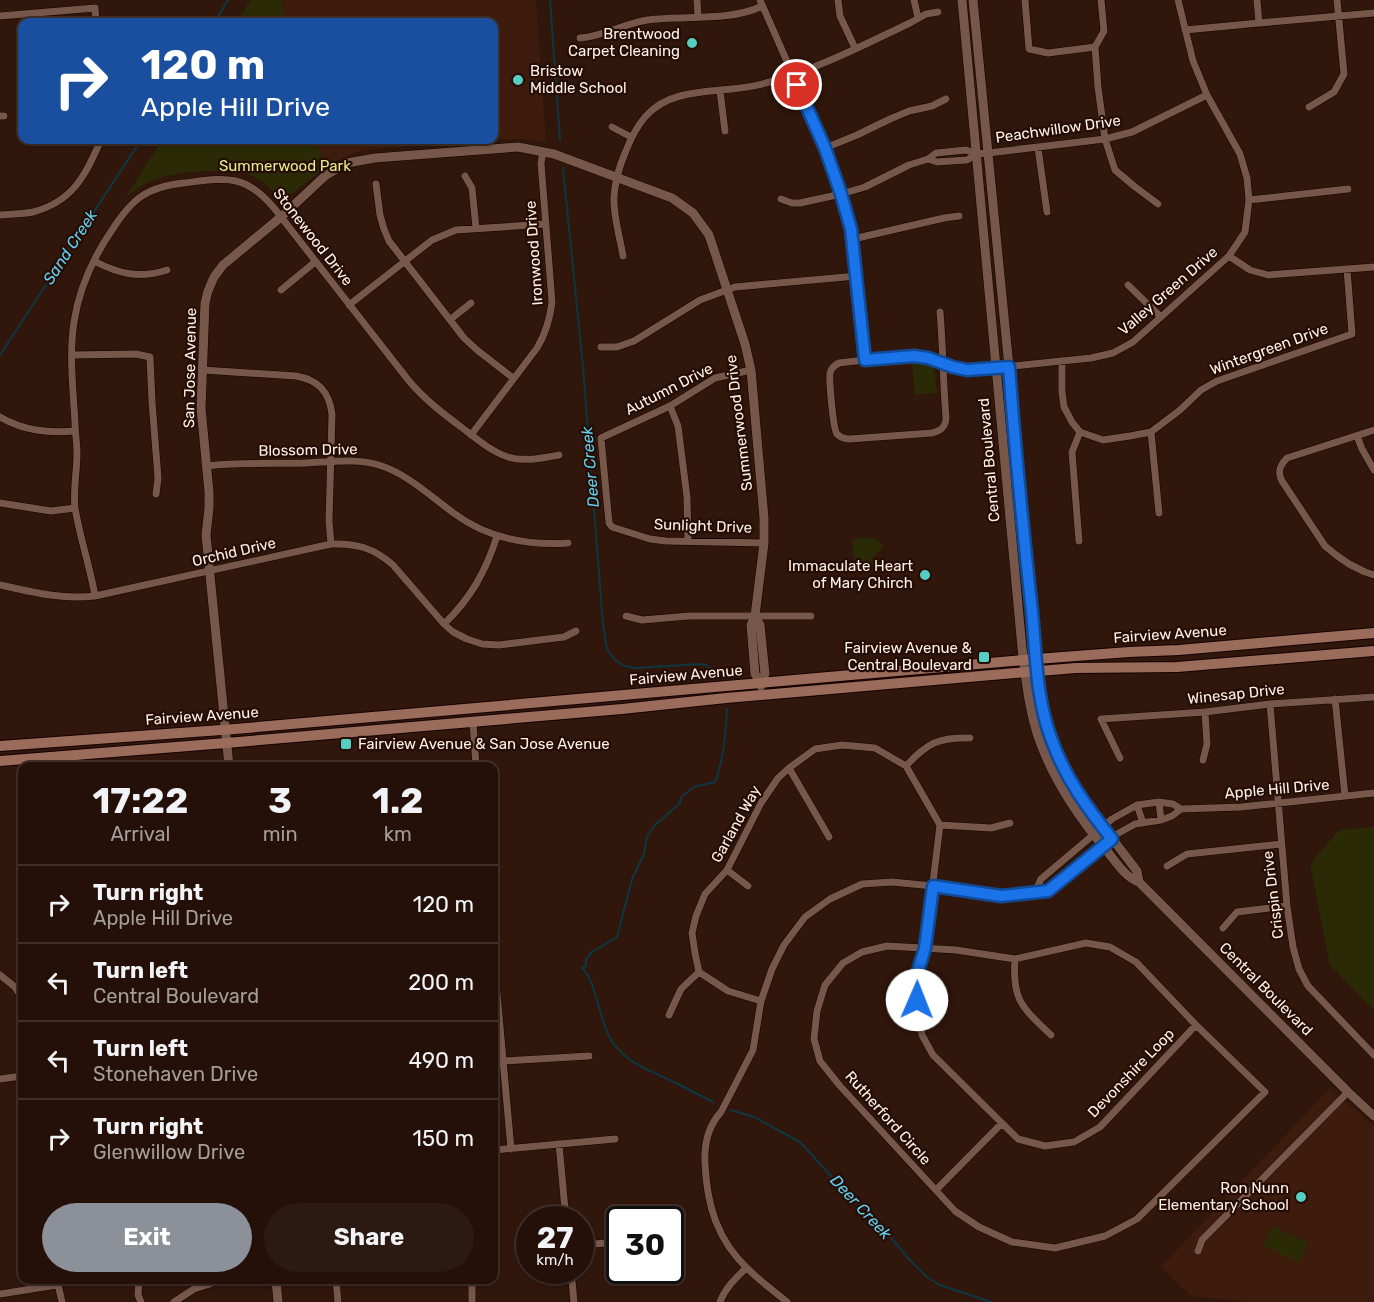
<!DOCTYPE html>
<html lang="en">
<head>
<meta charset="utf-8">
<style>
  :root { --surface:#241008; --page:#2c1912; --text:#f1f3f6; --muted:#a39d9c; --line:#413029; --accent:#8c9099 }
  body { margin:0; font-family:Rubik,sans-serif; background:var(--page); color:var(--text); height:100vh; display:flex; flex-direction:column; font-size:22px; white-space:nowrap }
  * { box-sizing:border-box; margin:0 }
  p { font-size:20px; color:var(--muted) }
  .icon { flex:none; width:33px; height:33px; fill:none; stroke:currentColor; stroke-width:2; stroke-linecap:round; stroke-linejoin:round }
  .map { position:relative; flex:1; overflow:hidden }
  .panel { position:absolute; left:18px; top:762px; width:480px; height:522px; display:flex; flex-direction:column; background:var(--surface); border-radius:12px; box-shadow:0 2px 4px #0004,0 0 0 2px var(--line) }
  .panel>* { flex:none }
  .guide { position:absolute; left:18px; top:18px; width:480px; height:126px; border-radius:12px; box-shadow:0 2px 4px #0004,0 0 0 2px var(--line); background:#1a4fa0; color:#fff; overflow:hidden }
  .speed { position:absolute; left:516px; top:1206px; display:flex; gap:12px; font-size:30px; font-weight:700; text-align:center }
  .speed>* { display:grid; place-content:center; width:78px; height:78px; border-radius:50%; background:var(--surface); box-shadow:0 2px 4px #0004,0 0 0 2px var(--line); line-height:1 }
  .speed small { font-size:15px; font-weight:400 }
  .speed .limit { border:3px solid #111; border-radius:9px; background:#fff; color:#111 }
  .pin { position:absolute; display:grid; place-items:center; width:51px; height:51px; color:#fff; margin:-26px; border:3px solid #fff; border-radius:50%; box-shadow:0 2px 6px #0007 }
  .me { position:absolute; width:66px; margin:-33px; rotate:1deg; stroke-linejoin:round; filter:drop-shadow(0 0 4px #0008) }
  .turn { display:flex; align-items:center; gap:21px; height:126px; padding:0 24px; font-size:27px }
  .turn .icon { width:78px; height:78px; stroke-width:2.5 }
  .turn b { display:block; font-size:42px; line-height:51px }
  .eta { display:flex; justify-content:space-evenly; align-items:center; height:102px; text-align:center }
  .eta b { font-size:36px; font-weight:700; line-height:42px }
  .action { display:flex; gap:12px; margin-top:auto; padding:12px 24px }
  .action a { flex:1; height:69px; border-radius:36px; background:var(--accent); color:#fff; font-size:24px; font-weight:700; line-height:69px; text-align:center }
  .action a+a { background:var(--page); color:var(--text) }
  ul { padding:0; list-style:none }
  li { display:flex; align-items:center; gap:18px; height:78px; padding:0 24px; border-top:2px solid var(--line) }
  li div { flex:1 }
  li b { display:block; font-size:22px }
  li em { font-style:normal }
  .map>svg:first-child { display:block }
  .built { fill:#3d1c0e }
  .green { fill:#2a2b06 }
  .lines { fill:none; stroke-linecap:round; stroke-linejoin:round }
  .stream { stroke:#0d3742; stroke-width:2 }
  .minor-casing { stroke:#160200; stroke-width:8 }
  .tertiary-casing { stroke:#160200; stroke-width:10 }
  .secondary-casing { stroke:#160200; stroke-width:12 }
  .minor { stroke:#76574a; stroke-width:7 }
  .tertiary { stroke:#76574a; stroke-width:9 }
  .secondary { stroke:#9b6b5b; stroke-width:10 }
  .route-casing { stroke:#114b97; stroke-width:15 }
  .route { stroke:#1a73e8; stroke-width:10 }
  .poi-dot { fill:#56cec4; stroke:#250d04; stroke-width:2 }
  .labels { text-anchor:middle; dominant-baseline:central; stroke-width:4.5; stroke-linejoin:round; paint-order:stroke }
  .poi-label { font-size:15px; fill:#fff0ea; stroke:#250d04; text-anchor:end }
  .street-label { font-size:15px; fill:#fff0ea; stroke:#250d04 }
  .park-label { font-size:15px; fill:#e6ea90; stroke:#250d04 }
  .water-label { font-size:16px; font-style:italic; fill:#60d1f2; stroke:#250d04 }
</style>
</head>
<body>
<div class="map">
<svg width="1374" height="1302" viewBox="0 0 1374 1302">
  <rect width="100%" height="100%" fill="#30160b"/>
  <path class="built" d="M 282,0 L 536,0 L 546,142 L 522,139 L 494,139 L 494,22 L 284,22 Z
    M 313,140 L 490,140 L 373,149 L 354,153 L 328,165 Z
    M 1330,1088 L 1374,1126 L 1374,1302 L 1246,1302 L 1191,1296 L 1161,1267 Z"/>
  <path class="green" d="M 251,0 L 282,0 L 284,22 L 236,22 Z
    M 162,140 L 313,140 L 328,165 L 284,200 C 275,198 273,191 266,185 C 261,181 256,178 250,175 C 230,167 177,171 157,179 C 144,183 135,190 125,198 Z
    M 912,363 L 930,366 L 934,368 L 937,393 L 915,395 Z
    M 868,537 L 870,539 L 874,537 L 884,545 L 872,559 L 873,564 L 859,565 L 858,559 L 854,559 L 852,539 Z
    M 1374,827 L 1374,1010 L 1330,965 L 1310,864 L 1339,830 Z
    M 1272,1226 L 1308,1243 L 1299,1263 L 1263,1245 Z"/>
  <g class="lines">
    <path class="stream" d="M 550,0 L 560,140
      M 215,22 L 228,0
      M 563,168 L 583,367 L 603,625 L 607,649 L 614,659 L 624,666 L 636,668 L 699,664 L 706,665 L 715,671
      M 0,355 L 141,140
      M 713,1102 C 701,1096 688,1089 676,1083 C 650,1070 628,1065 611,1040 C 600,1022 595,978 582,968 L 586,966 L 586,959 L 592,952 L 617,937 L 632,879 L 644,854 L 647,837 L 655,825 L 680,803 L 681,797 L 694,787 L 715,782 C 724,760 726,733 727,709
      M 731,1110 L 754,1117 L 800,1142 L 842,1188 L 877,1221 L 908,1258 L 927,1277 L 940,1285 L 991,1302"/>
    <g class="minor-casing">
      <path id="minor" d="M 697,0 L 698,16
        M 760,0 L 825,148 L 841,194 L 853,239 L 865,360
        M 838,0 L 840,16 L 855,48
        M 914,0 L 918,18
        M 1025,0 L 1029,49 L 1048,53 L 1095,47
        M 1101,0 L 1104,31 L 1095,47 L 1098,87 L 1105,139 L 1115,170 L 1134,186 L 1158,204
        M 1257,0 L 1259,23
        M 0,16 L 95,8 L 96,22
        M 1185,30 L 1259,23 L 1374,13
        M 580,38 C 604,36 623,24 647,20 C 683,15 730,22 762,6
        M 720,91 L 725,131
        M 1309,107 L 1334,92 L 1344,74 L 1337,0
        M 0,116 L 4,116
        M 612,127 L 631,137
        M 825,148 L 857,135 L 890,119 L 909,111 L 932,106 L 946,99
        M 1038,148 L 1047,212
        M 928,159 L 937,162 L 967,160 L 977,154
        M 465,176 L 472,188 L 476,228
        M 376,184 L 380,215 L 384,229 L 389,241 L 464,338 L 477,350 L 513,378
        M 781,199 L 792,203 L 800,203 L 841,194 L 865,187 L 909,165 L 928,159 L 936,153 L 966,150 L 977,154 L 988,153 L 1105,139 L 1132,132 L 1207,95
        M 1249,200 L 1348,189
        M 0,215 C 11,214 23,214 33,212 C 74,201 85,175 101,140
        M 853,239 L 944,218 L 959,216
        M 623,256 C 620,237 613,216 614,197 C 615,181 619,167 625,153 C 636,125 649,104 680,96 C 708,89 738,91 766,83 C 816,70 863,45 910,23 L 926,14 L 938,12
        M 1229,256 L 1250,270 L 1268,275 L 1374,267
        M 94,261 C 119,274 140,279 167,270
        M 1128,285 L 1161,317
        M 281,290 L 315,262
        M 349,305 L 432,240 L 456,230 L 546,224
        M 940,312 C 943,347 943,382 946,417 C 946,427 941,431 932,433 L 850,439 C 845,439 841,438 837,434 C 833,429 829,380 830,373 C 831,368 835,365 839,363 C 855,361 871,359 887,358 C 898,357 909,355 920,357 C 939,359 956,369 976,370 L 1091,358 L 1113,353 L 1133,342 L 1229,256 L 1245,232 L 1249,200 L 1247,178 L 1240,154 L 1207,95 L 1193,61 L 1178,0
        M 451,319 L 471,303
        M 601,347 L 617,347 L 634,341 L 700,300 L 735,287 L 857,276
        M 72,355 L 136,354 L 150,357 L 152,402 L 158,478 L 156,494
        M 1062,361 L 1062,392 L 1064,407 L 1072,422 L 1080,432 L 1103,440 L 1130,436 L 1151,432 L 1180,410 L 1201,390 L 1217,381 L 1352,334 L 1347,269
        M 203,370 L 296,376 C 318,380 329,391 332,414 L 329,521 L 331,544
        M 751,370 L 715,378 L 670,406 L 601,438 L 609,523 L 612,527 L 650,539 L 666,541 L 764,543
        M 670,406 L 678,426 L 687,497 L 688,541
        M 0,417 C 24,431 48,433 75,431
        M 1374,430 L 1287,458 C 1280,465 1277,472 1282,481 L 1325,546 L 1336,555 L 1349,564 L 1365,572 L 1374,575
        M 1151,432 L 1159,513
        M 471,435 L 537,348 C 546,333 550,320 552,302 L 541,163 L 543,152
        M 1357,436 L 1362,449 L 1374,470
        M 206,466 C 239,462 273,464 306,463 C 330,462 356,458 379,465 C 408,474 431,497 455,514 C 487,538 529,546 568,543
        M 0,503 L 51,511 L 75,508
        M 1079,541 L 1072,452 L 1080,432
        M 0,585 C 31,592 63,600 95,596 L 331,544 C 356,543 374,548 393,565 L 444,624 L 453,632 L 467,639 L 482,644 L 499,645 L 564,637 L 576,631
        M 95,596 C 90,567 80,538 75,508 C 73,490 77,471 77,453 C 77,443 75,432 75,422 C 73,389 69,354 74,322 C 79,288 93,258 112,230 C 132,199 146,187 184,183 C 225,178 245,173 274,208 L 409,381 C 425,400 445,415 465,430 C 478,440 492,452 508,457 C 525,462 543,458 559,455
        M 626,616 L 642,620 L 689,616 L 811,616
        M 444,624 C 471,598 486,571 497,536
        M 1335,699 L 1345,796
        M 1270,704 L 1287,906 L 1293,947 L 1299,969 L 1308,986 L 1374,1055
        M 473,722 L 476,766
        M 1120,758 L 1101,719 L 1205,712 L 1270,704 L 1374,697
        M 1203,760 L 1207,744 L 1205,712
        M 906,766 C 927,743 939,737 970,738
        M 789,768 L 829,837
        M 1159,802 L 1161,820
        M 1137,805 L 1143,823
        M 940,825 L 991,828 L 1010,823
        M 1167,866 L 1187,854 L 1281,844
        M 727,870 L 748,886
        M 1035,892 L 1041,879 L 1112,819 L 1137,805 L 1159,802 L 1173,804 L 1181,809
        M 1223,928 L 1237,912 L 1287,906
        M 1086,943 L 1110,947 L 1136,962 L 1196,1025 L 1265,1092 L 1137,1219 L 1105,1236 L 1055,1248 L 1012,1242 L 979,1227 L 955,1211 L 840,1086 L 820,1061 L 814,1039 L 817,1011 L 825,985 L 843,963 L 862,952 L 887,946 L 956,950 L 1015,959 Z
        M 1015,959 C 1012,1001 1022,1007 1051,1035
        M 494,960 L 511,1149
        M 0,975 L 15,987 L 22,998
        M 761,1001 L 728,991 L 699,972 L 695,953 L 692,933 L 696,916 L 705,894 L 727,870 L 761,803 L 778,778 L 789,768 L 815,749 L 842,745 L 875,748 L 906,766 L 940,825 L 925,948 L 918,971 L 917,1000 L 922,1035 L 933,1055 L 1018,1139 L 1045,1146 L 1074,1142 L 1100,1127 L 1196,1025
        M 669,1015 L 681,989 L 699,972
        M 503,1061 L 589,1056
        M 0,1079 L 22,1076
        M 559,1144 L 566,1220
        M 494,1150 L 615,1139
        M 936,1190 L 1002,1123
        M 580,1245 L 620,1242
        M 1198,1251 L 1202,1240 L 1348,1092
        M 571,1270 L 574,1302
        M 57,1280 L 62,1302
        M 139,1280 L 138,1295 L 141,1302
        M 336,1280 L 338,1302
        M 472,1280 L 472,1302
        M 0,1294 L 57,1285
        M 174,1302 L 194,1289 L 222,1280
        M 720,1302 C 725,1288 736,1278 746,1268
        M 787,1302 C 774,1291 760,1281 748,1269 C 717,1240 707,1205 705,1164 C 704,1145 708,1126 721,1112 L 753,1050 L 761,1001 L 772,969 L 784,945 L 805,917 L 830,899 L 862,884 L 892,882 L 933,886 L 1001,896 L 1048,891 L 1063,880 L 1117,834 L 1135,824 L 1161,820 L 1172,816 L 1181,809 L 1241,807 L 1374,793"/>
    </g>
    <g class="tertiary-casing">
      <path id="tertiary" d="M 962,0 L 1022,648 C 1026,680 1029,712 1040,742 C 1055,783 1079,818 1107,851 C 1116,862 1126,878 1139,882 L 1348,1092 L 1374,1116
        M 973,0 L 1009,367 L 1019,493 L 1032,618 L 1038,687 L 1050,738 L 1062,765 L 1079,795 L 1137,871 L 1139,882
        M 755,616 L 760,625 L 765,674 L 761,683 L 761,686
        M 229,766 L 206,535 L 209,508 L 209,492 L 201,408 L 205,303 L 208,291 L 214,277 L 223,265 L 281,217 L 325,176 L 347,163 L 375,158 L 518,147 L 554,154 L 672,198 L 693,213 L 709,235 L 745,344 L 751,370 L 764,518 L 764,543 L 755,616 L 751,625 L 755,674 L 761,683
        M 276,1280 L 278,1302"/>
    </g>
    <g class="secondary-casing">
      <path id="secondary" d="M 0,746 L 235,729 L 1023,660 L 1129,652 L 1179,650 L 1374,633
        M 0,761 L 226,743 L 622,709 L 726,698 L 1051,670 L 1076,668 L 1177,667 L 1374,651"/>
    </g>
    <use href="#minor" class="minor"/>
    <use href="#tertiary" class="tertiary"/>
    <use href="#secondary" class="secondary"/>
  </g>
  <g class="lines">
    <g class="route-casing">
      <path id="route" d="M 797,85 L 825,148 L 841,194 L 851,229 L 865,360 L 914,356 L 928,358 L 953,367 L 967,370 L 1009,367 C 1015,449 1023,530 1032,612 C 1036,654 1036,698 1051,738 C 1064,776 1087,808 1112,839 L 1048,891 L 1001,896 L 933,886 L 925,948 L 918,971 L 917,1000"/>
    </g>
    <use href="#route" class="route"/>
  </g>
  <g class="poi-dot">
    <circle cx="692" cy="43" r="6"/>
    <circle cx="518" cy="80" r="6"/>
    <circle cx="925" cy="575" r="6"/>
    <rect x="978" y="651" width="12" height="12" rx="3"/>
    <rect x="340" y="738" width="12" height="12" rx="3"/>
    <circle cx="1301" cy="1197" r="6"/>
  </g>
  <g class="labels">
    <g class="poi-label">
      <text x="680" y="34">Brentwood<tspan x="680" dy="17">Carpet Cleaning</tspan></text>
      <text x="530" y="71" text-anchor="start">Bristow<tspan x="530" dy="17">Middle School</tspan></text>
      <text x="913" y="566">Immaculate Heart<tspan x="913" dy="17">of Mary Chirch</tspan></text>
      <text x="972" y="648">Fairview Avenue &amp;<tspan x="972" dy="17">Central Boulevard</tspan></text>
      <text x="358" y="744" text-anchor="start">Fairview Avenue &amp; San Jose Avenue</text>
      <text x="1289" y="1188">Ron Nunn<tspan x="1289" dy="17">Elementary School</tspan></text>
    </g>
    <g class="street-label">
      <text transform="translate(1058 129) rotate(-8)">Peachwillow Drive</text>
      <text transform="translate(313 237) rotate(52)">Stonewood Drive</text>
      <text transform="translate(534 253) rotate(-94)">Ironwood Drive</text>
      <text transform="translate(1168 291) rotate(-41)">Valley Green Drive</text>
      <text transform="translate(1269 349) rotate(-20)">Wintergreen Drive</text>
      <text transform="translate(190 368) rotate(-89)">San Jose Avenue</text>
      <text transform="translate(669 389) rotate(-27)">Autumn Drive</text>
      <text transform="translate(739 423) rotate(-97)">Summerwood Drive</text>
      <text transform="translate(308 450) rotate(-1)">Blossom Drive</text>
      <text transform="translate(989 460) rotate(-95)">Central Boulevard</text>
      <text transform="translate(703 526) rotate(2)">Sunlight Drive</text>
      <text transform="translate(234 552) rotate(-13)">Orchid Drive</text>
      <text transform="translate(1170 634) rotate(-4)">Fairview Avenue</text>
      <text transform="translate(686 675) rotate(-5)">Fairview Avenue</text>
      <text transform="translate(1236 694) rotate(-6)">Winesap Drive</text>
      <text transform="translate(202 716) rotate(-4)">Fairview Avenue</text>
      <text transform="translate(1277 789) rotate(-5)">Apple Hill Drive</text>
      <text transform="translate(736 824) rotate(-61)">Garland Way</text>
      <text transform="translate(1273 895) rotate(-97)">Crispin Drive</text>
      <text transform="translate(1266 989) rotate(45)">Central Boulevard</text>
      <text transform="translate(1131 1073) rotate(-46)">Devonshire Loop</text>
      <text transform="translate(888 1118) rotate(48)">Rutherford Circle</text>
    </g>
    <g class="park-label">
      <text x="285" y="166">Summerwood Park</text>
    </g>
    <g class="water-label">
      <text transform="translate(70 247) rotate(-57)">Sand Creek</text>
      <text transform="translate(590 467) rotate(-95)">Deer Creek</text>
      <text transform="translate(861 1207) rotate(47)">Deer Creek</text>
    </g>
  </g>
</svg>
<div class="speed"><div>27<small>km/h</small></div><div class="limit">30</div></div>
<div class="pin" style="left:797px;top:85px;background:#d93025"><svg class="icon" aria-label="arrive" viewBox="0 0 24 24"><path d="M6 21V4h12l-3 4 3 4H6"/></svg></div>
<svg class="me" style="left:917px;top:1000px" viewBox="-20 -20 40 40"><circle r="19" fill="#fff"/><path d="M0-13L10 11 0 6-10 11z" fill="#1a73e8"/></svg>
<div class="guide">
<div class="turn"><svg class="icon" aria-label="right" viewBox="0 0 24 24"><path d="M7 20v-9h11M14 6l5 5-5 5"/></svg><div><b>120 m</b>Apple Hill Drive</div></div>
</div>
<section class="panel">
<div class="eta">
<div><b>17:22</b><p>Arrival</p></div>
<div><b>3</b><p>min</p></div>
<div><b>1.2</b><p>km</p></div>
</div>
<ul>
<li><svg class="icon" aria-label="right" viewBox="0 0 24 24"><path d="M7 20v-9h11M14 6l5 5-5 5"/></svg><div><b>Turn right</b><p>Apple Hill Drive</p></div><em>120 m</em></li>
<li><svg class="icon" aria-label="left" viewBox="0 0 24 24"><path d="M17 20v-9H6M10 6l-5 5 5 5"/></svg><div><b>Turn left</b><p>Central Boulevard</p></div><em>200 m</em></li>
<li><svg class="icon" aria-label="left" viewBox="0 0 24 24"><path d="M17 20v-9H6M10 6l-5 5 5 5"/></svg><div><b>Turn left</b><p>Stonehaven Drive</p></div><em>490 m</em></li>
<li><svg class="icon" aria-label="right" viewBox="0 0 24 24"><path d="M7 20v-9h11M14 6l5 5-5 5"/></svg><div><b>Turn right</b><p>Glenwillow Drive</p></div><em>150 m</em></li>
</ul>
<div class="action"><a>Exit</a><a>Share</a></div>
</section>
</div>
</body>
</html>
